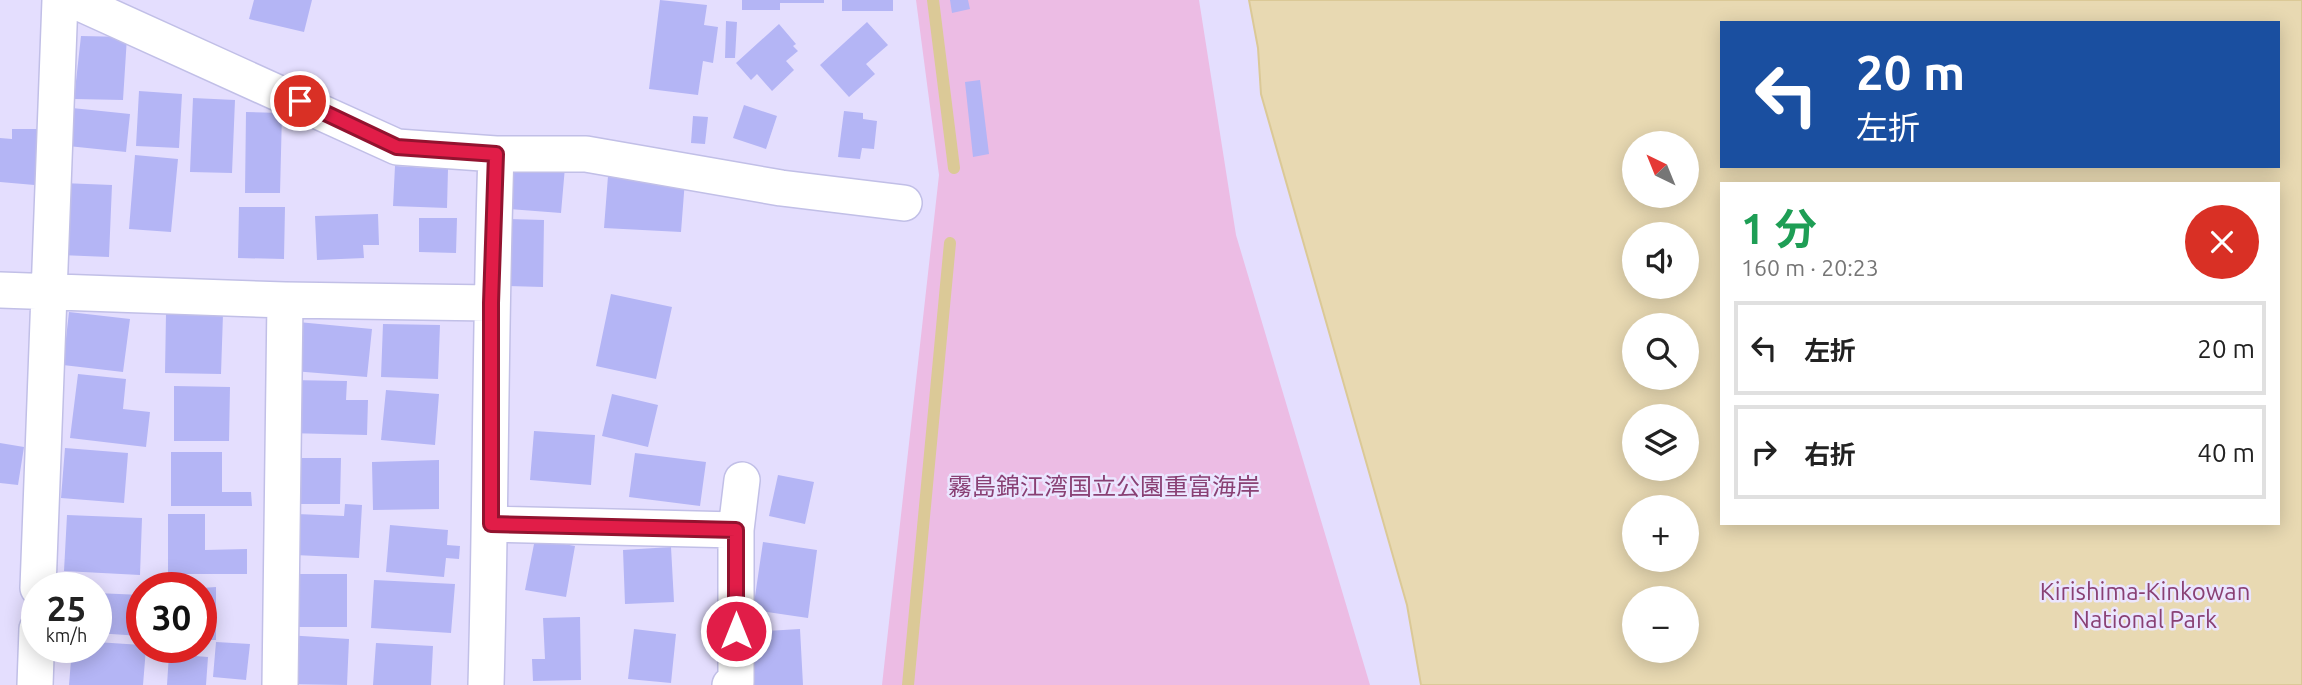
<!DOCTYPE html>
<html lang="ja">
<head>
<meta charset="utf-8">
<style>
  :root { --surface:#fff; --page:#f6f6f6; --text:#222; --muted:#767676; --line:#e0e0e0 }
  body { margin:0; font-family:Ubuntu,"Noto Sans JP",sans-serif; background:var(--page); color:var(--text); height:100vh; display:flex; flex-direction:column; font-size:26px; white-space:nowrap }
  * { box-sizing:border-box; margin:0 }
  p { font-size:23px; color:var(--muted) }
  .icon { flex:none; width:38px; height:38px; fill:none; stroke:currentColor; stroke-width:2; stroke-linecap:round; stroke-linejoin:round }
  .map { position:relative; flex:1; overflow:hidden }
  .sheet { position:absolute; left:1720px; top:182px; width:560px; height:343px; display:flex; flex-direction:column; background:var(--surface); border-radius:0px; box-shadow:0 4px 18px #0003 }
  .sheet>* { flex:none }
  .banner { position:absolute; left:1720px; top:21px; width:560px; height:147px; border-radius:0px; box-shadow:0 4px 18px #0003; background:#1a4fa0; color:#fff; overflow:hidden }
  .needle { width:46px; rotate:317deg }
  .buttons { position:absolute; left:1622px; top:131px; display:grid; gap:14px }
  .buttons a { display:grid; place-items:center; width:77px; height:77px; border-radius:50%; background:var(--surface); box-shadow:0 4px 18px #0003; font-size:35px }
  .speed { position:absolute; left:21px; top:572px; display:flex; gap:14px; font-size:35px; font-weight:700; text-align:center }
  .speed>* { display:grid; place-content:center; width:91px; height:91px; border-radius:50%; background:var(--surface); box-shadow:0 4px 18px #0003; line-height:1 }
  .speed small { font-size:18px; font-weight:400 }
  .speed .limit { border:10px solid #d22; background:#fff; color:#111 }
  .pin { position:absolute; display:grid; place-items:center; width:60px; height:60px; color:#fff; margin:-30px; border:4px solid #fff; border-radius:50%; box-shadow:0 2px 7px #0007 }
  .me { position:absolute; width:77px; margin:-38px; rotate:0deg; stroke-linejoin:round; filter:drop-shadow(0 0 5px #0008) }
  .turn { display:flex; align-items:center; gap:24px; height:147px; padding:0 21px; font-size:32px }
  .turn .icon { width:91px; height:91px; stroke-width:2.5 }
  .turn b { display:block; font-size:49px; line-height:60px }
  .round { display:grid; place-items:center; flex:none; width:74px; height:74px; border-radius:37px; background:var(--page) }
  .overview { display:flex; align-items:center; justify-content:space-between; height:119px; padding:0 21px }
  h1 { font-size:42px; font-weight:700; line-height:52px; color:#1e9e55 }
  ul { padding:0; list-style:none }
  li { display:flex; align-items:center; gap:21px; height:94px; margin:0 14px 10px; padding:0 7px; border:4px solid var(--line); border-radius:0px }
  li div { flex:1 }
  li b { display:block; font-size:26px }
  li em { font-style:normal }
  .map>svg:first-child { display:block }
  .green { fill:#ecbce4 }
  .water { fill:#e8d9b2; stroke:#dbc997; stroke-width:2; fill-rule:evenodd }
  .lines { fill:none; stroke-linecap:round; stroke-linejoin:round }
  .stream { stroke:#dbc997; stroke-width:12 }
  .building { fill:#b4b5f5 }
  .minor-casing { stroke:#c1bfe7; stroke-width:38 }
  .minor { stroke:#fff; stroke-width:35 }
  .route-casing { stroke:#92132f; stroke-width:18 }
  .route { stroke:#e11d48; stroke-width:12 }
  .labels { text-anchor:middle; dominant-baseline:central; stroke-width:5; stroke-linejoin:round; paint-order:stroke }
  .park-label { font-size:24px; fill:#894074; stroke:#ebe6ff }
</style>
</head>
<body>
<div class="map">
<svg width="2302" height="685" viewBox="0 0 2302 685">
  <rect width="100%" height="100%" fill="#e4defe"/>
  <path class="green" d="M 916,0 L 1199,0 L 1236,235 L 1370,685 L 882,685 L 939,175 Z"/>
  <path class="water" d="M 1249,0 L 2302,0 L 2302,685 L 1421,685 L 1407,605 L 1261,94 L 1258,48 ZM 1722,23 L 2278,23 L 2278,166 L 1722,166 ZM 1634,144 L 1687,144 L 1687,196 L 1634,196 ZM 1722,184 L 2278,184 L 2278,523 L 1722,523 ZM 1634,234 L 1687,234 L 1687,287 L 1634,287 ZM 1634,326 L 1687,326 L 1687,378 L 1634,378 ZM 1634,416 L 1687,416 L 1687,469 L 1634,469 ZM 1634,508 L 1687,508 L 1687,560 L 1634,560 ZM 1687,598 L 1687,651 L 1634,651 L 1634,598 Z"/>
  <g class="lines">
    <path class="stream" d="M 933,0 L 954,168
      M 908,685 L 950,243"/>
  </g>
  <path class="building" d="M 254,0 L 312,0 L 304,32 L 249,19 Z
    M 660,0 L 707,5 L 704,25 L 718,27 L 713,63 L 703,61 L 698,95 L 649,89 Z
    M 742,0 L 824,0 L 824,3 L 780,3 L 780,10 L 742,10 Z
    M 842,0 L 893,0 L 893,11 L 842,11 Z
    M 950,0 L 968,0 L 970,9 L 952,13 Z
    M 726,21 L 737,22 L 735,58 L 725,58 Z
    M 867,22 L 888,45 L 866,64 L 875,74 L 849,97 L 820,65 Z
    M 779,24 L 796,44 L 793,46 L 798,51 L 786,61 L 794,70 L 772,91 L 757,74 L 751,80 L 736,63 Z
    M 81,36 L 127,37 L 123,100 L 74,99 Z
    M 980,80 L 989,154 L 973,157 L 965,82 Z
    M 139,91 L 182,94 L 179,148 L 136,146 Z
    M 193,98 L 235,100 L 232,173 L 190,172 Z
    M 744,105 L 777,116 L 766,149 L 733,138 Z
    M 72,108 L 130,114 L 126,152 L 68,146 Z
    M 844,111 L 863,113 L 863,119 L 877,121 L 874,149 L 862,148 L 860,159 L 838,157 Z
    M 246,112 L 282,113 L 280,193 L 245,193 Z
    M 693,116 L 708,117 L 705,144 L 691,143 Z
    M 12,129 L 49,129 L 46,186 L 0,182 L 0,138 L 12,139 Z
    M 135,155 L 178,159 L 171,232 L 129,229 Z
    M 514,163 L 565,167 L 561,213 L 509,209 Z
    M 395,166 L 448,169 L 447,208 L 393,206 Z
    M 608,176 L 685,180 L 681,232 L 604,228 Z
    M 62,183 L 112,185 L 109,257 L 60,255 Z
    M 239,207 L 285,207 L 284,259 L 238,258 Z
    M 378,214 L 379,245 L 363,245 L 364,258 L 317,260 L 315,216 Z
    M 419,218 L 457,218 L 456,253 L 419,252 Z
    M 507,219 L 544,220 L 543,287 L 506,286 Z
    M 611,294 L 672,307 L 656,379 L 596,366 Z
    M 69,312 L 130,319 L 123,372 L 63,365 Z
    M 166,313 L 223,314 L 221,374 L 165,373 Z
    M 298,322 L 372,329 L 367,377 L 293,371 Z
    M 383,324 L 440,325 L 438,379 L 381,377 Z
    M 78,374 L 126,379 L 123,409 L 150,412 L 146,447 L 70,438 Z
    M 289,380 L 347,381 L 346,400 L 368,400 L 367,435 L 287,433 Z
    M 174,386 L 230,387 L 229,441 L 174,441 Z
    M 386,390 L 439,394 L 435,445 L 381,440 Z
    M 612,394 L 658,405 L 648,447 L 602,436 Z
    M 534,431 L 595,435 L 591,485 L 530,480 Z
    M 0,443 L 24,447 L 18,485 L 0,483 Z
    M 65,448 L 128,453 L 124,503 L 61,498 Z
    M 171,452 L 222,452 L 222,492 L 251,492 L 252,506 L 171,506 Z
    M 635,453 L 706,462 L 700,506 L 629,497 Z
    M 290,458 L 341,458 L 340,504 L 290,504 Z
    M 439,460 L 439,509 L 373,510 L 372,462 Z
    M 778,475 L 814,482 L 805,524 L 769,516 Z
    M 345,504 L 362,505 L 359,558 L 295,555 L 297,514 L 344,516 Z
    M 168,514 L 205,514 L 205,550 L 247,549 L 247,574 L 168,574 Z
    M 67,515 L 142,518 L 140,575 L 64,571 Z
    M 390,525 L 448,530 L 447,545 L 460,546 L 459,559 L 446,558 L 444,577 L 386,572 Z
    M 535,539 L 575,546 L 566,597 L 525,590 Z
    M 763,542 L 817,550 L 808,618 L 753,610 Z
    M 671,547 L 674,602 L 625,604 L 623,550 Z
    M 299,574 L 347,574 L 347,627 L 298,627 Z
    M 374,580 L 455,584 L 451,633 L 371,628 Z
    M 216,587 L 216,640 L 201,640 L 201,588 Z
    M 96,593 L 142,595 L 141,636 L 96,633 Z
    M 580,617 L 581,680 L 533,681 L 532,659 L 545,659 L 543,618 Z
    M 634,629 L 676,634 L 671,683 L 628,679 Z
    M 800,629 L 803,685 L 750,685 L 747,632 Z
    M 286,635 L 349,639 L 347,685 L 283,684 Z
    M 96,642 L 142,645 L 142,648 L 146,648 L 143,685 L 69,685 L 72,648 L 96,648 Z
    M 216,642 L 250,644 L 246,680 L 213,677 Z
    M 376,643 L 433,646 L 431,685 L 373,685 Z
    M 169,654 L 208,657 L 206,685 L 167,685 Z"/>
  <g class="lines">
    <g class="minor-casing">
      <path id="minor" d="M 73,0 L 397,147 L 496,154 L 586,154 L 781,188 L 904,203
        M 0,290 L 285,300 L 491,303
        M 491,524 L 736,530 L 736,682 L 730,685
        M 736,530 L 742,480
        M 38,588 L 60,0
        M 35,685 L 37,629
        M 280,685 L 285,300
        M 486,685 C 491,508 490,331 496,154"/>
    </g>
    <use href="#minor" class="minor"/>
  </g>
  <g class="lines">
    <g class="route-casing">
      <path id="route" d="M 300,101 L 397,147 L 496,154 L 491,303 L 491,524 L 736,530 L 736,631"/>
    </g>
    <use href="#route" class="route"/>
  </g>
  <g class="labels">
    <g class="park-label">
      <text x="1104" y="486">霧島錦江湾国立公園重富海岸</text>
      <text x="2145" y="591">Kirishima-Kinkowan<tspan x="2145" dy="28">National Park</tspan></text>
    </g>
  </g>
</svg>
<div class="buttons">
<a><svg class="needle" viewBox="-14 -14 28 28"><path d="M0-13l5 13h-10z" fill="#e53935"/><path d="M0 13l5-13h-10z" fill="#767676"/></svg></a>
<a><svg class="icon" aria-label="sound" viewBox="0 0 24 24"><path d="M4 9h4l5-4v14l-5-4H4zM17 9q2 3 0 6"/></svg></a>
<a><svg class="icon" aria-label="search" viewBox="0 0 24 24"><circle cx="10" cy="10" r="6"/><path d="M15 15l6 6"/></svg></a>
<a><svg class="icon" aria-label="layers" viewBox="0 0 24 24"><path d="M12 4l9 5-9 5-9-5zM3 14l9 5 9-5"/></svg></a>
<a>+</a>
<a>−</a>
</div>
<div class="speed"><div>25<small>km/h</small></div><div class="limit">30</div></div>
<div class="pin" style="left:300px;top:101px;background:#d93025"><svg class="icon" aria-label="arrive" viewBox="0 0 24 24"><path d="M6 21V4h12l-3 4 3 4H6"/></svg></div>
<svg class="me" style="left:736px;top:631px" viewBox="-20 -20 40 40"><circle r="17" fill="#e11d48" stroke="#fff" stroke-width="3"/><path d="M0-11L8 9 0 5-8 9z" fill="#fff"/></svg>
<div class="banner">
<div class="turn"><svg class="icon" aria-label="left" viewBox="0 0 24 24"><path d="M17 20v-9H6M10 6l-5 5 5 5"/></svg><div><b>20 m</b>左折</div></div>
</div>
<section class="sheet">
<div class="overview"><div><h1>1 分</h1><p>160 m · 20:23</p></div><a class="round" style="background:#d93025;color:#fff"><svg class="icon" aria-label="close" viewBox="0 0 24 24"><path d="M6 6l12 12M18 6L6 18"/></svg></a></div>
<ul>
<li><svg class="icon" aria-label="left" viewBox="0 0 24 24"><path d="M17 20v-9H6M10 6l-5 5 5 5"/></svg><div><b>左折</b></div><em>20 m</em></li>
<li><svg class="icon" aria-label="right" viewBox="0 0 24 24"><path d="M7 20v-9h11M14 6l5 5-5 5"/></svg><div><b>右折</b></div><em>40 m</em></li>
</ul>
</section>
</div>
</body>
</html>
